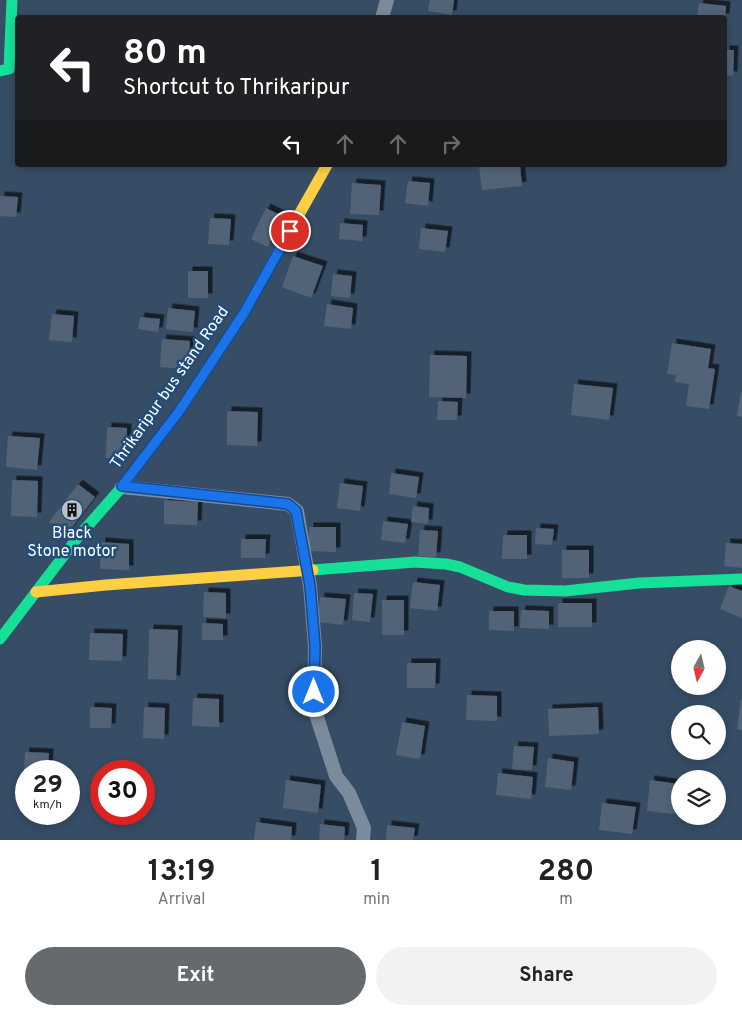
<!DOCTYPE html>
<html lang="en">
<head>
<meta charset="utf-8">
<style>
  :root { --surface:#fff; --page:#f2f2f2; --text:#222; --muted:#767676; --accent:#666a6d }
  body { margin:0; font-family:Overpass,sans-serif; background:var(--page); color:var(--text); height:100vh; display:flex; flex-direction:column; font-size:19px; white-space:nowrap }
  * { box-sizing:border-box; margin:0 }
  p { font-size:16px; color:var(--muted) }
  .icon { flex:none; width:28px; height:28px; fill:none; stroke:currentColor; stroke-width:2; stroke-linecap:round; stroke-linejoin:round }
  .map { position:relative; height:840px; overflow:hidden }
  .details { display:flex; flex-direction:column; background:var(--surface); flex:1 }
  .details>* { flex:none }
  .top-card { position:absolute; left:15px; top:15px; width:712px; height:152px; border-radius:5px; box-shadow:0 2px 8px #0003; background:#202124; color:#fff; overflow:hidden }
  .needle { width:32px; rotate:188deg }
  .tools { position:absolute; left:671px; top:640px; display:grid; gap:10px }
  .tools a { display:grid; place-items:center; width:55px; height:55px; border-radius:50%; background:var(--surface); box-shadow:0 2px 8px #0003; font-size:25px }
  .speed { position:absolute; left:15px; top:760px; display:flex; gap:10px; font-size:25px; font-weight:700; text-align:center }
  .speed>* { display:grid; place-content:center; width:65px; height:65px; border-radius:50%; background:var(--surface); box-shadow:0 2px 8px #0003; line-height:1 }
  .speed small { font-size:12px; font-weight:400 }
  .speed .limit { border:8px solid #d22; background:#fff; color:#111 }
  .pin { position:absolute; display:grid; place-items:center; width:42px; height:42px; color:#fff; margin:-21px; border:2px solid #fff; border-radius:50%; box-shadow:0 1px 5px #0007 }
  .me { position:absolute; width:55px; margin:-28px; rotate:0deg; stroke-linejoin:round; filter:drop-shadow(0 0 4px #0008) }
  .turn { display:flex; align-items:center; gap:18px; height:105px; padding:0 25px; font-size:22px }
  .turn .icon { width:65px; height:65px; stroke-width:2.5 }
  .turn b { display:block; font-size:35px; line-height:42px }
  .lanes { display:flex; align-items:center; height:48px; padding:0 25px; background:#0003; justify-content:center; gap:25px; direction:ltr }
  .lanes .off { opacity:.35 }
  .eta { display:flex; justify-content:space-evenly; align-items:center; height:85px; text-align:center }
  .eta b { font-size:30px; font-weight:700; line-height:35px }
  .button { display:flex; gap:10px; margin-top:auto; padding:10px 25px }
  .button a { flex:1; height:58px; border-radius:30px; background:var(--accent); color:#fff; font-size:20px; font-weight:700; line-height:58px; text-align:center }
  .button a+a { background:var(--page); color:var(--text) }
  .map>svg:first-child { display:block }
  .building { fill:#526477; filter:url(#shadow) }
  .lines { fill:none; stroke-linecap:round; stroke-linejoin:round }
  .street { stroke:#7a8b9c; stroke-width:14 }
  .fast { stroke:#16e098; stroke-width:11 }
  .slow { stroke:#ffcf43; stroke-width:11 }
  .route-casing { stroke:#114b97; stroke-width:12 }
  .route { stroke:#1a73e8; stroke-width:9 }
  .labels { text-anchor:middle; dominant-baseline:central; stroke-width:5; stroke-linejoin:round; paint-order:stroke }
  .street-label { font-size:16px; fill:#fff; stroke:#224c79 }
  .poi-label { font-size:16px; fill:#fff; stroke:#224c79 }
</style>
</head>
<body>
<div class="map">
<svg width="742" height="840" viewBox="0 0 742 840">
  <defs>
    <filter id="shadow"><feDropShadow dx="4.5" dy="-4.5" stdDeviation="0" flood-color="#0009"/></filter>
  </defs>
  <rect width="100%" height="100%" fill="#364d65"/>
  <path class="building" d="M 430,0 L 454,0 L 452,15 L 428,11 Z
    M 699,3 L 726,6 L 725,18 L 697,18 Z
    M 725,50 L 734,50 L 733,76 L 725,75 Z
    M 479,165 L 520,165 L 522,186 L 482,190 Z
    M 408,181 L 430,183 L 428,206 L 405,203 Z
    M 352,183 L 381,185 L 379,215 L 350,214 Z
    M 0,196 L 18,197 L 16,217 L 0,216 Z
    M 266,208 L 282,216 L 268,247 L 251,239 Z
    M 210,218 L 231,219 L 229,245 L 208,244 Z
    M 340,223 L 363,225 L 362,241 L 339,239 Z
    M 421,228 L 448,231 L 445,252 L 419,249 Z
    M 293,256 L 323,266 L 311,298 L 282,287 Z
    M 188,271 L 208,271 L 208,298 L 188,298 Z
    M 333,274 L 352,276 L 350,298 L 331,296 Z
    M 327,304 L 353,308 L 351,329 L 324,326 Z
    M 168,308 L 195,311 L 193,332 L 166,329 Z
    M 52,314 L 74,316 L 72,342 L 49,340 Z
    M 140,317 L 160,319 L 158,332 L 138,329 Z
    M 162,339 L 190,341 L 188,369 L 160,367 Z
    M 672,343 L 711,349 L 708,368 L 715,369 L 709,409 L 686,406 L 689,384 L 675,382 L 676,375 L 667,374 Z
    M 430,355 L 467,356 L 466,398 L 429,397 Z
    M 574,384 L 613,388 L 609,420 L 571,415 Z
    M 741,392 L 742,392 L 742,417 L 737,416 Z
    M 438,401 L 458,402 L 457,420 L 437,420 Z
    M 227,411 L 258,412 L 257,446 L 227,445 Z
    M 107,427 L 127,428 L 126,459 L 106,458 Z
    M 8,436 L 40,438 L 37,470 L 6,467 Z
    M 391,473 L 419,477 L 416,498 L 389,494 Z
    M 12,480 L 38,481 L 37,517 L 11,516 Z
    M 340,483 L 363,486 L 360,511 L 337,508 Z
    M 78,484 L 95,497 L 66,535 L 49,522 Z
    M 164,500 L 198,502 L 197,525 L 164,524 Z
    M 413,506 L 429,508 L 428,524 L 411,522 Z
    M 383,521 L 408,524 L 405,543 L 381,540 Z
    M 309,527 L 336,527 L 336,552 L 309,551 Z
    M 536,528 L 554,529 L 552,545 L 535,544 Z
    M 420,530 L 438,531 L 436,557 L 418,556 Z
    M 503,535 L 527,535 L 527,559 L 502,559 Z
    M 241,539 L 266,539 L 265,558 L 241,558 Z
    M 101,542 L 129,544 L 129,570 L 100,569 Z
    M 726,543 L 742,544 L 742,568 L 724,566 Z
    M 562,550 L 589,550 L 589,578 L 562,578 Z
    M 413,582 L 440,585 L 437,611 L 410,608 Z
    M 729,586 L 742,591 L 742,618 L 720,609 Z
    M 204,592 L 226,593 L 226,618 L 203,617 Z
    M 354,593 L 373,594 L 370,622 L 352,620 Z
    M 320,597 L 346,599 L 343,625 L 318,622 Z
    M 382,600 L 404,600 L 404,635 L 382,635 Z
    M 558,603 L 592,603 L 592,627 L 558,627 Z
    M 521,610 L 549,611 L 549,629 L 520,628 Z
    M 489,611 L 514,611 L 514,631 L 489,630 Z
    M 202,623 L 223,624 L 223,640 L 202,640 Z
    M 149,629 L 178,630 L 176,680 L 148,679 Z
    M 90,633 L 123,634 L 122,661 L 89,660 Z
    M 407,663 L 436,663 L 435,688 L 407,688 Z
    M 467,695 L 497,696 L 497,721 L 466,720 Z
    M 193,698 L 219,699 L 219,727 L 192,726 Z
    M 741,700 L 742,700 L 742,730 L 737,729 Z
    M 90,707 L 112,708 L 111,728 L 90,728 Z
    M 144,707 L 165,708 L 164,739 L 143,738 Z
    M 598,707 L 599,734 L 549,736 L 548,709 Z
    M 402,722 L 425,726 L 420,759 L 396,755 Z
    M 514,746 L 534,747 L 532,770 L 512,769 Z
    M 25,752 L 49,753 L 48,771 L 26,771 L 26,774 L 24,774 Z
    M 548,758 L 574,762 L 571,790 L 545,787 Z
    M 498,773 L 533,777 L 531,799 L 496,795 Z
    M 286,780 L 321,785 L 318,813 L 283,808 Z
    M 650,780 L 678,784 L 674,814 L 647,811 Z
    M 602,803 L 636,807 L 632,834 L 599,830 Z
    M 256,822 L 292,827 L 291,840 L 254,840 Z
    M 320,824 L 345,827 L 344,840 L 319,840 Z
    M 387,825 L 415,828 L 413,840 L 386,840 Z"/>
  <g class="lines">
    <path class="street" d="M 382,18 L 387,0
      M 122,487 L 288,504 L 297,511 L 310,586 L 315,646 L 314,708 L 336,776 L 349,793 L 364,828 L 363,840"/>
    <path class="fast" d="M 0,71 L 9,69 L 12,0
      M 313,570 L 415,562 L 446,564 L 460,567 L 508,587 L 524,590 L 565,591 L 639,583 L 742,579
      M 0,639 L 78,537 L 122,487 L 180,410 L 244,313 L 279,250"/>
    <path class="slow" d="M 279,250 L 327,165
      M 36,592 L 106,585 L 313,570"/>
  </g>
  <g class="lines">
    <g class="route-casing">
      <path id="route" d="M 290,231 L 244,313 L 180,410 L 122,486 L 288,504 L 296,511 L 310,586 L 315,646 L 314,692"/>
    </g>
    <use href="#route" class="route"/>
  </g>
  <defs>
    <g id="building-disc" transform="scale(1.125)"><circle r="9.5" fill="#b9c1c9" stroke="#224c79"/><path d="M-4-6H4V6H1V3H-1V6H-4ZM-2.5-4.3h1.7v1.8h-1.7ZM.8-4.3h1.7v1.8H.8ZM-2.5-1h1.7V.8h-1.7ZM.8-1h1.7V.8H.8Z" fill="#111"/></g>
  </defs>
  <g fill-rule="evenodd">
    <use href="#building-disc" x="72" y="510"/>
  </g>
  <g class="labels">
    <g class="street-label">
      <text transform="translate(170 388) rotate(-55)">Thrikaripur bus stand Road</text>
    </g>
    <g class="poi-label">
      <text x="72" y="534">Black<tspan x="72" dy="18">Stone motor</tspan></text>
    </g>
  </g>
</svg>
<div class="tools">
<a><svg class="needle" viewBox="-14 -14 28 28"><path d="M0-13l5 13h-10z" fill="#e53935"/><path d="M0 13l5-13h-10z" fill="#767676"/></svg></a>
<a><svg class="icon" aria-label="search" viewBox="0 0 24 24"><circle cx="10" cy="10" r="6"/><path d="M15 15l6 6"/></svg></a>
<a><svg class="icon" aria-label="layers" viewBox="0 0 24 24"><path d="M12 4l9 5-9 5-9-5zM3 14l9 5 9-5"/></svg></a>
</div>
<div class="speed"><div>29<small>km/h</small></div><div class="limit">30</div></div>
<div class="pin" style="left:290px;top:231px;background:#d93025"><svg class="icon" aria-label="arrive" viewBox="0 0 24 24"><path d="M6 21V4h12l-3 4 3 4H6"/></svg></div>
<svg class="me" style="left:314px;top:692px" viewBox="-20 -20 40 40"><circle r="17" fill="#1a73e8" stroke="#fff" stroke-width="3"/><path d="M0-11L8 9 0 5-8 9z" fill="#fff"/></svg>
<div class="top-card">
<div class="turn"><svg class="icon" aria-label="left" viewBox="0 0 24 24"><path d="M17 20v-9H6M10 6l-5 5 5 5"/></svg><div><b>80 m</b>Shortcut to Thrikaripur</div></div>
<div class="lanes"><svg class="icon" aria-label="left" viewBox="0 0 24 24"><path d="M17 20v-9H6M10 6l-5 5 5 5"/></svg><svg class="icon off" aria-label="ahead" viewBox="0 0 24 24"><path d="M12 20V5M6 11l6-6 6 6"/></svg><svg class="icon off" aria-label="ahead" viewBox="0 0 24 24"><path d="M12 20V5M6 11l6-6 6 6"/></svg><svg class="icon off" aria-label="right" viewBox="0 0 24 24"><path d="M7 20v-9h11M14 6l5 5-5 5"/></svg></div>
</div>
</div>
<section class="details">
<div class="eta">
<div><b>13:19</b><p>Arrival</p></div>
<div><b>1</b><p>min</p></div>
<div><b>280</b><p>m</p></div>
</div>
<div class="button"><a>Exit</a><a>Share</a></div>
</section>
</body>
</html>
